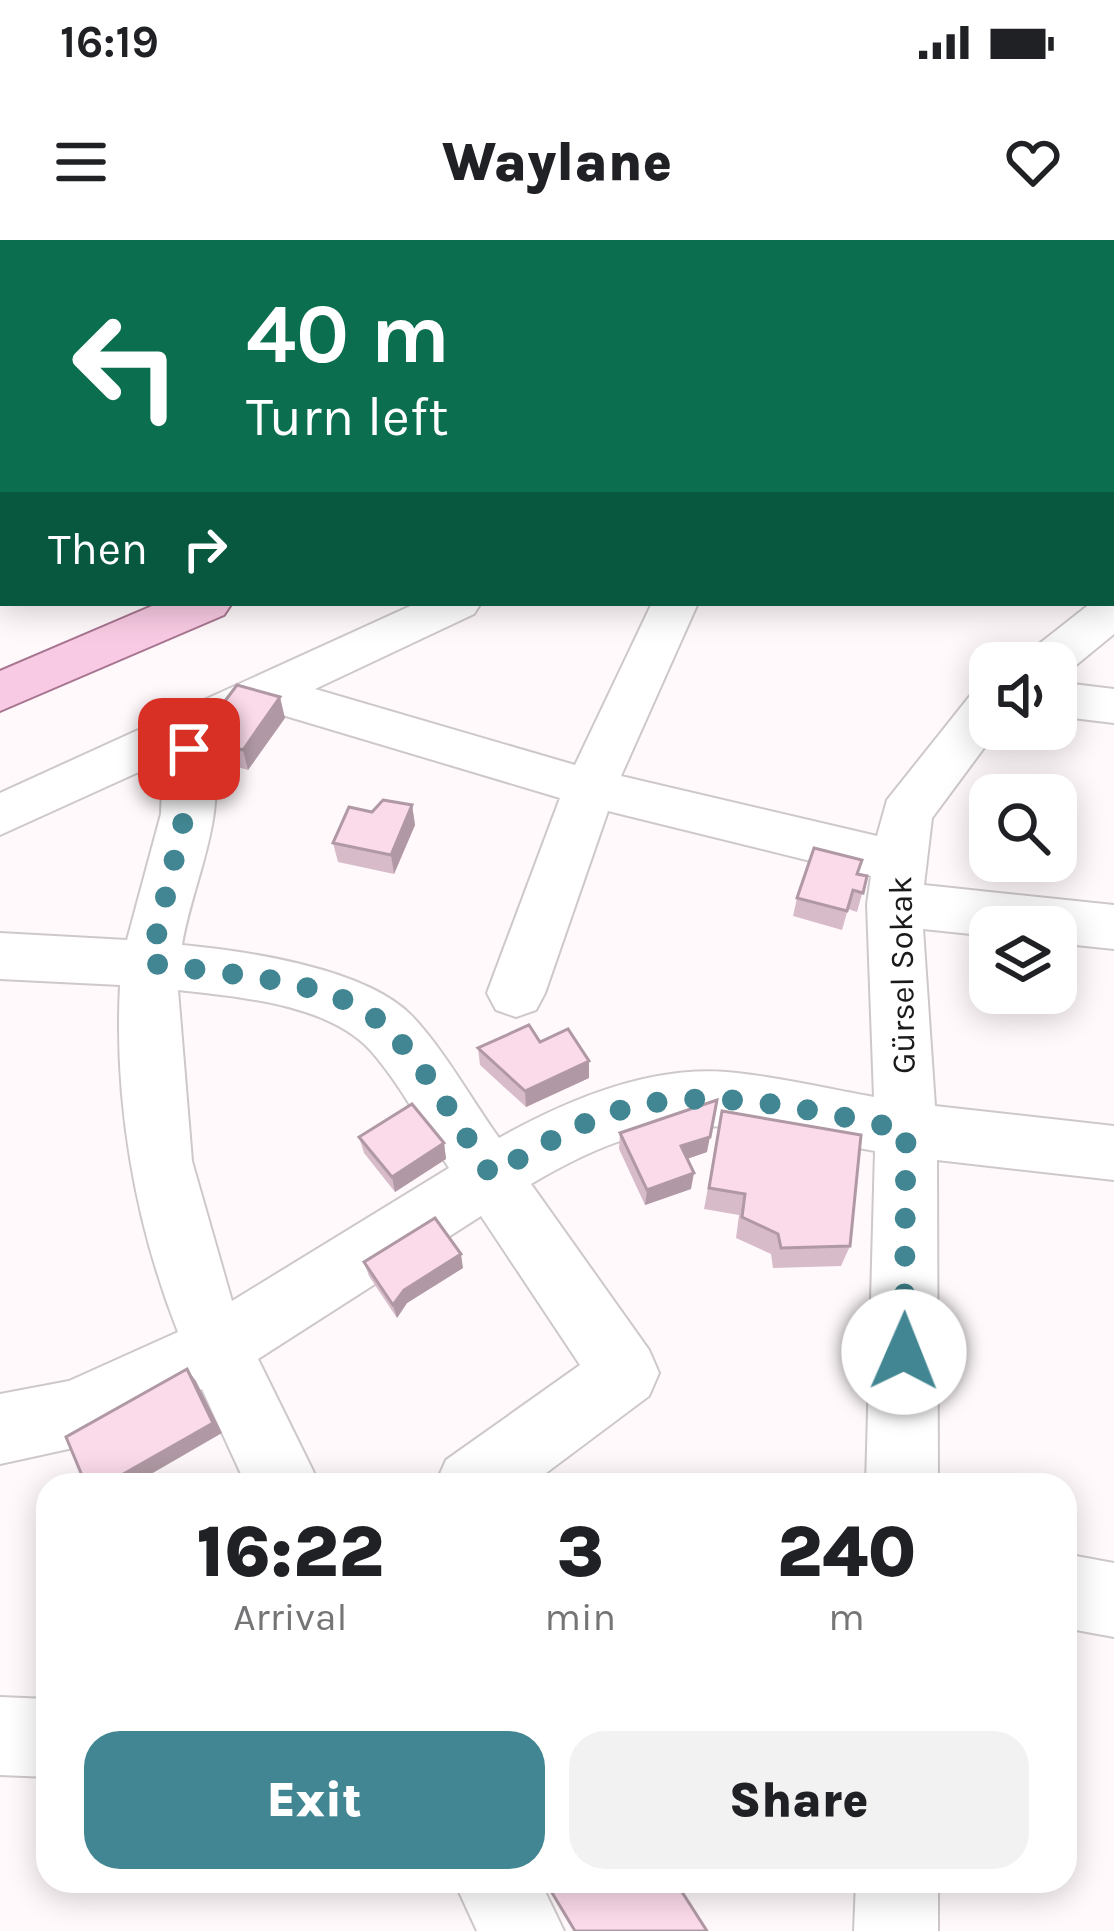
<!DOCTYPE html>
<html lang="en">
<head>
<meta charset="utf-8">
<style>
  :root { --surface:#fff; --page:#f2f2f2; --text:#202124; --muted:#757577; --accent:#418692 }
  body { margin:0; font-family:Karla,sans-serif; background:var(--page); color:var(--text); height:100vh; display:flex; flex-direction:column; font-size:45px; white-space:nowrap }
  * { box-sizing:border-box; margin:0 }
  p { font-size:39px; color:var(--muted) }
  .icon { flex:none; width:66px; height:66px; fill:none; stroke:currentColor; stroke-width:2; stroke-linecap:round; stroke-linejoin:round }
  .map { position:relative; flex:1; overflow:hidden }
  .drawer { position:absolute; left:36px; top:1233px; width:1041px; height:420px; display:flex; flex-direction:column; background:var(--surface); border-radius:36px; box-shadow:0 6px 30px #0003 }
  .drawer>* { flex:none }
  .hud { position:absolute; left:0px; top:0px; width:1116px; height:366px; box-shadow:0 6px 30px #0003; background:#0b6e4f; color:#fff; overflow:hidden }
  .fabs { position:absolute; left:969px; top:402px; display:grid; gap:24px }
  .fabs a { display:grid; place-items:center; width:108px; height:108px; border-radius:24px; background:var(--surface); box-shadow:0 6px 30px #0003; font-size:60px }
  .pin { position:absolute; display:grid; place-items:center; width:102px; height:102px; color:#fff; margin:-51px; border-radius:24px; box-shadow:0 6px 18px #0006 }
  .me { position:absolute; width:132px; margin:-66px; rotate:1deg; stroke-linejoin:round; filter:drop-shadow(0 0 9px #0008) }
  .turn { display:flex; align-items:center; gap:42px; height:252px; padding:0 48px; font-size:54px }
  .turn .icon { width:156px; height:156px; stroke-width:2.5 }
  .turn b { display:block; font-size:84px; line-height:102px }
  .then { display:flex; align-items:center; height:114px; padding:0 48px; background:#0003; gap:24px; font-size:45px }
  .eta { display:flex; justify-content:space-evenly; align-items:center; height:204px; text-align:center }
  .eta b { font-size:72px; font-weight:800; line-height:84px }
  .primary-button { display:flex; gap:24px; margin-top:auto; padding:24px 48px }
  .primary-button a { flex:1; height:138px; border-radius:36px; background:var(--accent); color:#fff; font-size:48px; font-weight:800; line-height:138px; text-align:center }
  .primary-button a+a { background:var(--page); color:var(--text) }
  .status { display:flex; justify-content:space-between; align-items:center; height:84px; padding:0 60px; background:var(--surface); direction:ltr }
  .status svg { height:33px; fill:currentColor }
  header { display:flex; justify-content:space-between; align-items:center; height:156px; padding:0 48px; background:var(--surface); font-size:54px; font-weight:800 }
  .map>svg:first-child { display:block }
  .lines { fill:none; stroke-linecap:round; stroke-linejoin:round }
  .minor-casing { stroke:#cec8cb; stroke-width:4 }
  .major-casing { stroke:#a87590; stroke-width:4 }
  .minor { fill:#fff; fill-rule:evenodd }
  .major { fill:#f8cae3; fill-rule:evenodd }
  .wall { fill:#d8bbc9 }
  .shaded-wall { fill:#b099a4 }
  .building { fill:#fbdaea; stroke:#b099a4; stroke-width:3 }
  .route { stroke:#418692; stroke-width:21; stroke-dasharray:0 37.8 }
  .labels { text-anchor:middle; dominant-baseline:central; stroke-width:9; stroke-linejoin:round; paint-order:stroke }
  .street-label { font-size:33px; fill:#1b191a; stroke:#fff }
</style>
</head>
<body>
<div class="status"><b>16:19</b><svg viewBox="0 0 49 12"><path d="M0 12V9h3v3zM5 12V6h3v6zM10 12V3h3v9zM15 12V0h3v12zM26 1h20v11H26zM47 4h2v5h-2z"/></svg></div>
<header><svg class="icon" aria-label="menu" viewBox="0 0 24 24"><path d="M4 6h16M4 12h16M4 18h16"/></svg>Waylane<svg class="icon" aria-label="heart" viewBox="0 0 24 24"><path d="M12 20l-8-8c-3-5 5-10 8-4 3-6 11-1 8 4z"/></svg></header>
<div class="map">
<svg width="1114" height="1691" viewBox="0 0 1114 1691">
  <rect width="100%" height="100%" fill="#fff9fc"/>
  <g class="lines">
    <g class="minor-casing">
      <path id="minor" d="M 131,0 L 167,0 L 169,3 L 133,3 Z
        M 1114,62 L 1114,86 L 1113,87 L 1113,63 Z
        M 3,68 L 3,92 L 0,93 L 0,69 Z
        M 1114,353 L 1114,394 L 1064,435 L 1056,437 L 1056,423 L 1023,423 L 1030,411 L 1091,363 L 1113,363 Z
        M 417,363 L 481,363 L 474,374 L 315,449 L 575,525 L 652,363 L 698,363 L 621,536 L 877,596 L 887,560 L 973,452 L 990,447 L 990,489 L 998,489 L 932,578 L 924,645 L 1114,665 L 1114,709 L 1056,703 L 1056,687 L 990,687 L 990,696 L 923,689 L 935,866 L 1114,886 L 1114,940 L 937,920 L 938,1245 L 866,1245 L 875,911 C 726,883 669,862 531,944 L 649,1110 L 659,1133 L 649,1156 L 530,1245 L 435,1245 L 446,1220 L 580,1125 L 481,976 L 258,1119 L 320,1245 L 246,1245 L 202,1149 L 73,1208 L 0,1224 L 0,1154 L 69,1141 L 178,1092 C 135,983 114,863 120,745 L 0,739 L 0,693 L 127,700 L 161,574 L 163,521 L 0,595 L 0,553 ZM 269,471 L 560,558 L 487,753 L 496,770 L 516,777 L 536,770 L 545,753 L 608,571 L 871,636 L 867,664 L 874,857 C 829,849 783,838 737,833 C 654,823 569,859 499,898 C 471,859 445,811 412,776 C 366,728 246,711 182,705 C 193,638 233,567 207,500 ZM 178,750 C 237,757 328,763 371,811 C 401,845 424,890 449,928 L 232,1061 L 192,921 Z
        M 1056,442 L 1114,449 L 1114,483 L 1056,476 Z
        M 1065,1314 L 1114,1323 L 1114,1397 L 1065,1388 Z
        M 0,1457 L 48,1459 L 48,1537 L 0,1535 Z
        M 454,1641 L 540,1641 L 564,1691 L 477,1691 Z
        M 856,1641 L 938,1641 L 938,1691 L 854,1691 Z"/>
    </g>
    <g class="major-casing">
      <path id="major" d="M 159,363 L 232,363 L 224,375 L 0,471 L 0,431 Z"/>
    </g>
    <use href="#minor" class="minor"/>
    <use href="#major" class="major"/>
  </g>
  <path class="wall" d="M 285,478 L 248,530 L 205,518 L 198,497 Z
    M 412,565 L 415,585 L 394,634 L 338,622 L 333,603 L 372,572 Z
    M 867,636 L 857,672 L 848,669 L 842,690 L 793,676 L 797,658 Z
    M 540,802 L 589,821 L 589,838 L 526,867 L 480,825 L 478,808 Z
    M 722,871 L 850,1006 L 841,1026 L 773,1028 L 771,1014 L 736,998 L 739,975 L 704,969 Z
    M 620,893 L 707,912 L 687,919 L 691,949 L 645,965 L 619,909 Z
    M 359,897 L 444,903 L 446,919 L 395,952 L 364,913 Z
    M 364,1022 L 463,1028 L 407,1063 L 397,1078 L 369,1036 Z"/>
  <path class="shaded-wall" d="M 280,457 L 285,478 L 248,530 L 243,510 Z
    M 412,565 L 415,585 L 394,634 L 391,615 Z
    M 589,821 L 589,838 L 526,867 L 525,851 Z
    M 710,897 L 707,912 L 678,922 L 681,906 Z
    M 444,903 L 446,919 L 395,952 L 392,937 Z
    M 694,933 L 691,949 L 645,965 L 647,950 Z
    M 461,1014 L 463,1028 L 407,1063 L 397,1078 L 393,1065 L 404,1050 Z
    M 187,1129 L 196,1141 L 222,1193 L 132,1245 L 104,1245 Z"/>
  <path class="building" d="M 237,445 L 280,457 L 243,510 L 198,497 Z
    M 383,560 L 412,565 L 391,615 L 333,603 L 349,567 L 372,572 Z
    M 814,608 L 862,620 L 857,634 L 867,636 L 863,653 L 853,650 L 847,671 L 797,658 Z
    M 529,785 L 540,802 L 568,789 L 589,821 L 525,851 L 478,808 Z
    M 717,860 L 710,897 L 681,906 L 694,933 L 647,950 L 620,893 Z
    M 412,864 L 444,903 L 392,937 L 359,897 Z
    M 722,871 L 861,895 L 850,1006 L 781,1008 L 778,994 L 742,977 L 745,954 L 709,948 Z
    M 435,978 L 461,1014 L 404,1050 L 393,1065 L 364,1022 Z
    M 187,1129 L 213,1183 L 104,1245 L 86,1245 L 66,1197 Z
    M 545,1641 L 675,1641 L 707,1691 L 575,1691 Z"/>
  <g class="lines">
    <path class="route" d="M 189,509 L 192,544 L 150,723 C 215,734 324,737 375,778 C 420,813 458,887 491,935 C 531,912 570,887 614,872 C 711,842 811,871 906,890 L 904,1112"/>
  </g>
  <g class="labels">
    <g class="street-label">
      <text transform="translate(902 735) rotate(-91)">Gürsel Sokak</text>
    </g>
  </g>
</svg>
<div class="fabs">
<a><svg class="icon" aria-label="sound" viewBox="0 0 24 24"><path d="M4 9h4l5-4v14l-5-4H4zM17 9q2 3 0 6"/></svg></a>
<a><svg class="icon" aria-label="search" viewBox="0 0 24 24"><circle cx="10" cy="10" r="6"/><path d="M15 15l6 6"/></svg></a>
<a><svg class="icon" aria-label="layers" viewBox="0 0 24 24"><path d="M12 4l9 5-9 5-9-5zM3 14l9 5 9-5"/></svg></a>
</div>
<div class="pin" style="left:189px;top:509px;background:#d93025"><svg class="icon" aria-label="arrive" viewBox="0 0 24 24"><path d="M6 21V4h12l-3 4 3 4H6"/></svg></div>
<svg class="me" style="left:904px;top:1112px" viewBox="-20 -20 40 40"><circle r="19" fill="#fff"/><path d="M0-13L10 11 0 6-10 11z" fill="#418692"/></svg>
<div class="hud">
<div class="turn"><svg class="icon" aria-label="left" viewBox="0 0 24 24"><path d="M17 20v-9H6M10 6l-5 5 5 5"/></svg><div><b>40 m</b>Turn left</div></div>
<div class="then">Then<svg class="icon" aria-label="right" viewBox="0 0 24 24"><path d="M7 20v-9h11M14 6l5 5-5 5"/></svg></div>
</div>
<section class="drawer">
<div class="eta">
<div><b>16:22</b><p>Arrival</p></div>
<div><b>3</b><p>min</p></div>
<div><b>240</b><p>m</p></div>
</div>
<div class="primary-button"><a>Exit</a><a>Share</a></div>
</section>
</div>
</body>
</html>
